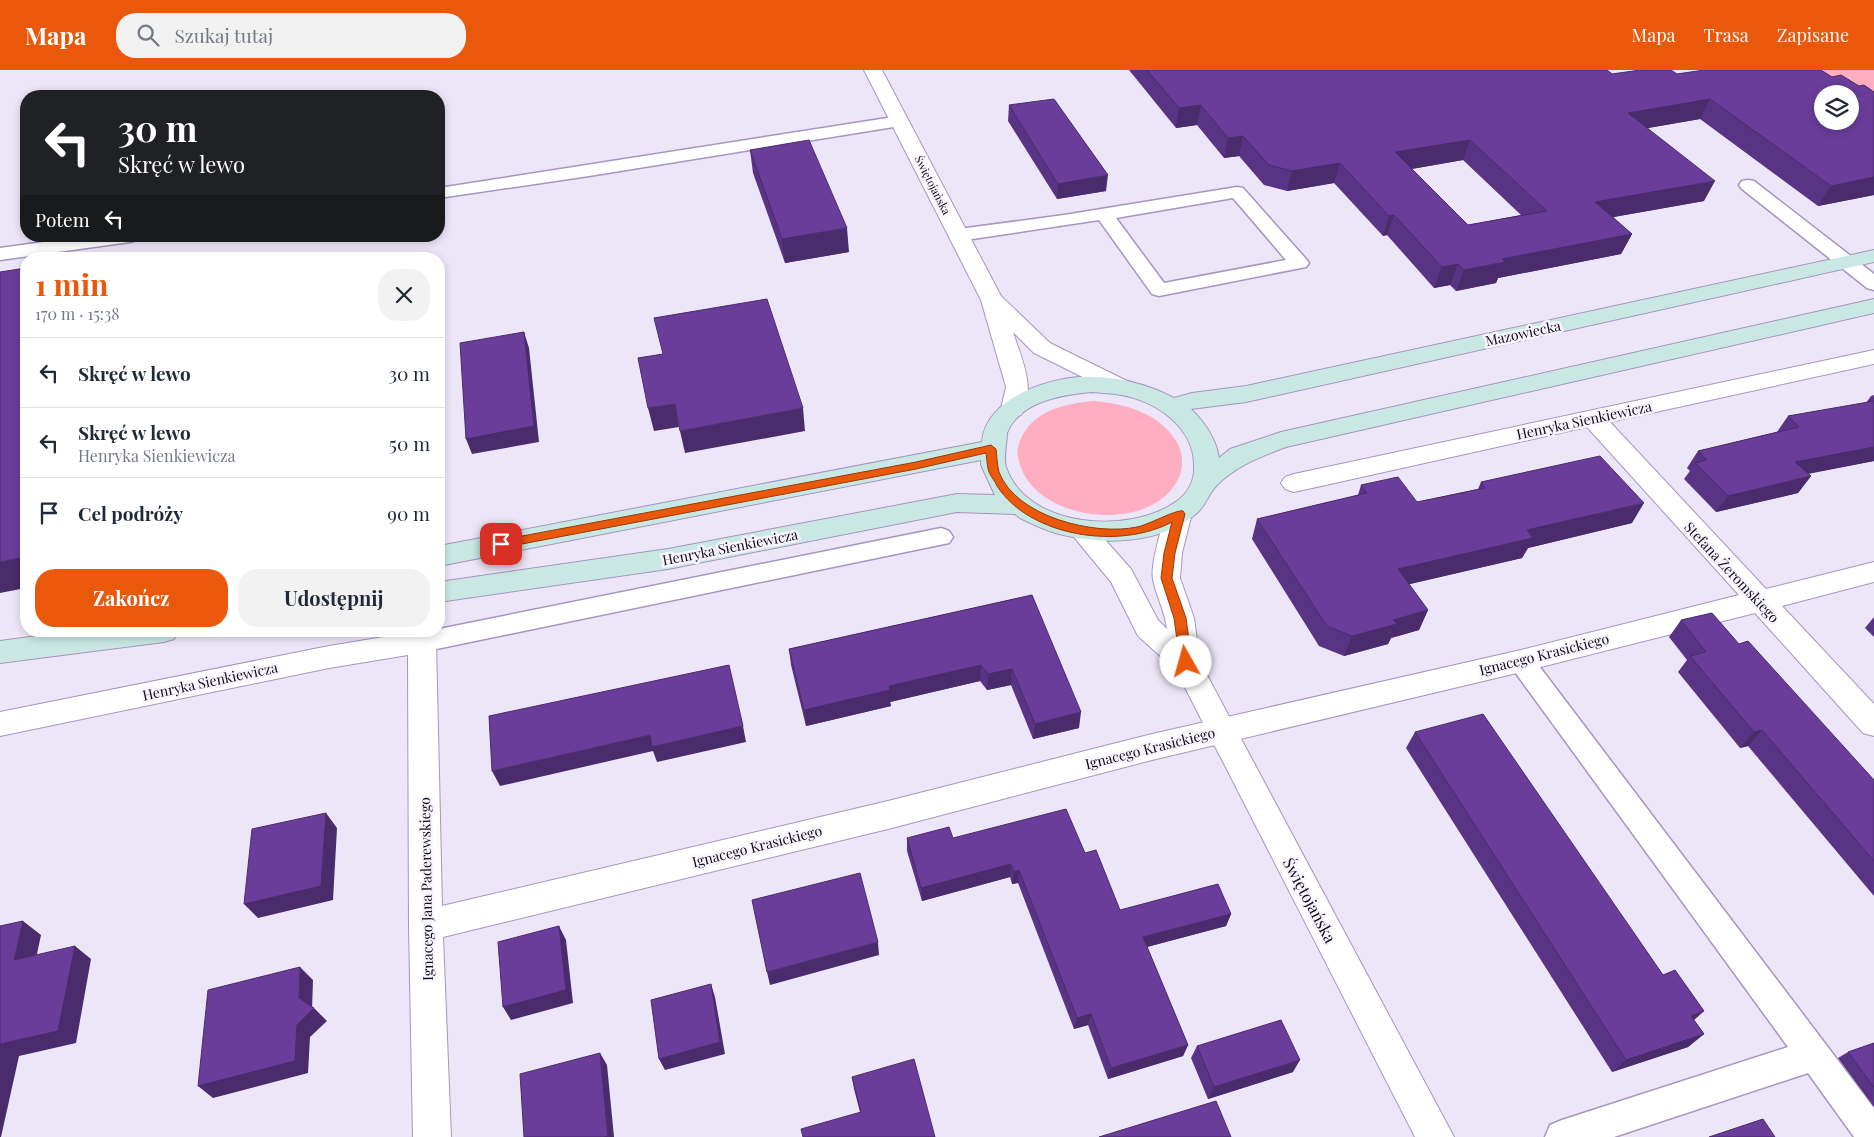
<!DOCTYPE html>
<html lang="pl">
<head>
<meta charset="utf-8">
<style>
  :root { --surface:#fff; --page:#f2f2f3; --text:#1f2937; --muted:#747a83; --line:#e0e1e3; --accent:#ea580c }
  body { margin:0; font-family:"Playfair Display",serif; background:var(--page); color:var(--text); height:100vh; display:flex; flex-direction:column; font-size:19px; white-space:nowrap }
  * { box-sizing:border-box; margin:0 }
  p { font-size:16px; color:var(--muted) }
  .icon { flex:none; width:28px; height:28px; fill:none; stroke:currentColor; stroke-width:2; stroke-linecap:round; stroke-linejoin:round }
  .map { position:relative; flex:1; overflow:hidden }
  .details { position:absolute; left:20px; top:182px; width:425px; height:385px; display:flex; flex-direction:column; background:var(--surface); border-radius:20px; box-shadow:0 2px 8px #0003 }
  .details>* { flex:none }
  .top-card { position:absolute; left:20px; top:20px; width:425px; height:152px; border-radius:20px; box-shadow:0 2px 8px #0003; background:#202124; color:#fff; overflow:hidden }
  .controls { position:absolute; left:1814px; top:15px; display:grid; gap:10px }
  .controls a { display:grid; place-items:center; width:45px; height:45px; border-radius:50%; background:var(--surface); box-shadow:0 2px 8px #0003; font-size:25px }
  .pin { position:absolute; display:grid; place-items:center; width:42px; height:42px; color:#fff; margin:-21px; border-radius:10px; box-shadow:0 2px 8px #0006 }
  .me { position:absolute; width:55px; margin:-28px; rotate:353deg; stroke-linejoin:round; filter:drop-shadow(0 0 4px #0008) }
  .turn { display:flex; align-items:center; gap:18px; height:105px; padding:0 15px; font-size:22px }
  .turn .icon { width:65px; height:65px; stroke-width:2.5 }
  .turn b { display:block; font-size:35px; line-height:42px }
  .then { display:flex; align-items:center; height:48px; padding:0 15px; background:#0003; gap:10px; font-size:19px }
  .round { display:grid; place-items:center; flex:none; width:52px; height:52px; border-radius:20px; background:var(--page) }
  .overview { display:flex; align-items:center; justify-content:space-between; height:85px; padding:0 15px }
  h1 { font-size:30px; font-weight:700; line-height:38px; color:var(--accent) }
  .action { display:flex; gap:10px; margin-top:auto; padding:10px 15px }
  .action a { flex:1; height:58px; border-radius:20px; background:var(--accent); color:#fff; font-size:20px; font-weight:700; line-height:58px; text-align:center }
  .action a+a { background:var(--page); color:var(--text) }
  ul { padding:0; list-style:none }
  li { display:flex; align-items:center; gap:15px; height:70px; padding:0 15px; border-top:1px solid var(--line) }
  li div { flex:1 }
  li b { display:block; font-size:19px }
  li em { font-style:normal }
  header { display:flex; align-items:center; gap:30px; box-sizing:border-box; height:70px; padding:0 25px; background:var(--accent); color:#fff }
  header strong { font-size:24px }
  nav { display:flex; gap:28px; margin-inline-start:auto; font-size:18px }
  .search { width:350px; height:45px; background:var(--page); display:flex; align-items:center; gap:12px; box-sizing:border-box; padding:0 18px; border-radius:20px; color:var(--muted); font-size:19px }
  .map>svg:first-child { display:block }
  .green { fill:#ffadc1 }
  .lines { fill:none; stroke-linecap:round; stroke-linejoin:round }
  .service-casing { stroke:#a695bf; stroke-width:3 }
  .minor-casing { stroke:#a695bf; stroke-width:2 }
  .tertiary-casing { stroke:#a695bf; stroke-width:2 }
  .secondary-casing { stroke:#a695bf; stroke-width:2 }
  .service { fill:#fff; fill-rule:evenodd }
  .minor { fill:#fff; fill-rule:evenodd }
  .tertiary { fill:#fff; fill-rule:evenodd }
  .secondary { fill:#c9e8e4; fill-rule:evenodd }
  .wall { fill:#5a3484; fill-rule:evenodd }
  .shaded-wall { fill:#4a2b6b }
  .building { fill:#693d99; stroke:#4a2b6b; fill-rule:evenodd }
  .route { fill:#ea580c; stroke:#983908 }
  .labels { text-anchor:middle; dominant-baseline:central; stroke-width:5; stroke-linejoin:round; paint-order:stroke }
  .far-street-label { font-size:11px; fill:#0f0918; stroke:#f9f5fe }
  .street-label { font-size:14px; fill:#0f0918; stroke:#f9f5fe }
  .near-street-label { font-size:16px; fill:#0f0918; stroke:#f9f5fe }
</style>
</head>
<body>
<header>
<strong>Mapa</strong>
<div class="search"><svg class="icon" aria-label="search" viewBox="0 0 24 24"><circle cx="10" cy="10" r="6"/><path d="M15 15l6 6"/></svg>Szukaj tutaj</div>
<nav><a>Mapa</a><a>Trasa</a><a>Zapisane</a></nav>
</header>
<div class="map">
<svg width="1874" height="1067" viewBox="0 0 1874 1067">
  <rect width="100%" height="100%" fill="#ede6f8"/>
  <path class="green" d="M 1780,0 L 1874,0 L 1874,35 L 1850,24 Z
    M 1094,331 C 1125,334 1158,342 1176,371 C 1183,381 1184,395 1179,407 C 1154,466 1033,453 1019,391 C 1016,383 1018,374 1022,366 C 1037,339 1065,334 1094,331 Z"/>
  <g class="lines">
    <g class="service-casing">
      <path id="service" d="M 900,46 L 906,47 L 908,51 L 906,55 L 589,106 L 439,128 L 439,118 Z
        M 1748,110 L 1754,111 L 1874,204 L 1874,220 L 1867,218 L 1742,119 L 1739,115 L 1742,111 Z
        M 1237,117 L 1243,118 L 1306,189 L 1309,193 L 1306,197 L 1159,226 L 1152,224 L 1099,150 L 959,171 L 952,169 L 950,165 L 952,161 L 959,159 L 1064,145 ZM 1233,128 L 1286,190 L 1164,213 L 1116,148 Z
        M 87,166 L 139,166 L 137,170 L 130,172 L 0,190 L 0,178 Z
        M 941,458 L 949,461 L 953,467 L 949,473 L 422,582 L 413,579 L 409,572 L 413,565 L 425,561 L 439,561 L 439,559 Z
        M 1521,581 L 1530,584 L 1874,1038 L 1874,1067 L 1854,1067 L 1808,1003 L 1614,1067 L 1545,1067 L 1550,1055 L 1562,1050 L 1788,977 L 1512,598 L 1508,591 L 1512,584 Z"/>
    </g>
    <g class="minor-casing">
      <path id="minor" d="M 1874,280 L 1874,294 L 1610,352 L 1766,519 L 1874,492 L 1874,512 L 1782,536 L 1874,634 L 1874,666 L 1863,663 L 1755,543 L 1521,602 L 1152,690 L 888,759 L 443,867 L 451,1067 L 413,1067 L 409,856 L 408,585 L 329,598 L 0,666 L 0,642 L 329,576 L 420,561 L 432,564 L 436,572 L 442,836 L 888,731 L 1152,664 L 1521,580 L 1739,525 L 1587,357 L 1294,422 L 1285,419 L 1281,413 L 1285,407 L 1294,404 Z"/>
    </g>
    <g class="tertiary-casing">
      <path id="tertiary" d="M 864,0 L 882,0 L 1001,226 L 1050,273 L 1129,312 L 1133,317 L 1129,322 L 1121,325 L 1113,322 L 1034,283 L 1013,262 C 1021,288 1037,319 1021,345 L 1013,347 L 1005,345 L 1001,339 L 1006,317 L 981,230 Z
        M 1179,434 L 1188,436 L 1192,443 L 1182,483 L 1180,508 L 1194,548 L 1200,592 L 1454,1067 L 1415,1067 L 1176,600 L 1138,566 L 1111,512 L 1069,461 L 1073,454 L 1082,451 L 1091,454 L 1131,499 L 1158,550 L 1167,559 C 1165,541 1156,526 1153,509 C 1150,496 1163,449 1170,436 Z"/>
    </g>
    <g class="secondary-casing">
      <path id="secondary" d="M 1874,180 L 1874,192 L 1246,332 L 1191,339 C 1205,353 1216,368 1219,388 L 1230,379 L 1281,362 L 1874,229 L 1874,243 L 1286,377 C 1260,387 1237,395 1217,415 C 1209,423 1206,435 1197,443 C 1160,475 1103,475 1059,464 C 1045,460 1032,454 1020,448 L 1015,444 L 957,442 L 668,499 L 439,532 L 439,512 L 668,479 L 957,424 L 995,425 L 981,395 L 981,390 L 439,496 L 439,476 L 982,372 C 985,327 1054,305 1092,307 C 1121,307 1149,315 1174,328 L 1192,323 L 1246,316 ZM 1091,322 C 1101,323 1111,323 1121,325 C 1156,331 1194,357 1194,395 C 1195,409 1189,422 1177,431 C 1131,465 1027,459 1006,397 C 1003,388 1007,373 1007,363 C 1020,331 1062,325 1091,322 Z
        M 75,561 L 178,561 L 174,569 L 164,572 L 0,593 L 0,571 Z"/>
    </g>
    <use href="#service" class="service"/>
    <use href="#minor" class="minor"/>
    <use href="#tertiary" class="tertiary"/>
    <use href="#secondary" class="secondary"/>
  </g>
  <path class="wall" d="M 1129,0 L 1607,0 L 1612,4 L 1832,7 L 1874,22 L 1874,125 L 1818,136 L 1700,49 L 1648,58 L 1704,131 L 1613,147 L 1632,164 L 1621,184 L 1498,208 L 1496,213 L 1456,221 L 1450,215 L 1434,218 L 1387,165 L 1383,166 L 1334,113 L 1287,121 L 1264,115 L 1239,86 L 1224,88 L 1197,55 L 1176,58 ZM 1463,90 L 1521,145 L 1468,155 L 1411,99 Z
    M 1009,35 L 1106,121 L 1057,129 L 1008,51 Z
    M 750,80 L 849,182 L 785,193 L 753,103 Z
    M 1874,325 L 1874,391 L 1808,404 L 1811,406 L 1798,423 L 1716,442 L 1684,409 L 1690,401 L 1687,398 L 1698,381 L 1777,362 L 1788,346 L 1866,333 L 1871,326 Z
    M 1481,412 L 1632,453 L 1528,478 L 1522,488 L 1409,514 L 1428,540 L 1419,560 L 1391,568 L 1388,574 L 1344,586 L 1319,576 L 1252,469 L 1257,449 L 1358,425 L 1361,415 L 1417,432 L 1478,419 Z
    M 1032,525 L 1079,658 L 1033,669 L 1011,615 L 987,620 L 980,611 L 890,632 L 891,636 L 806,656 L 791,595 L 789,579 Z
    M 1874,547 L 1874,567 L 1865,558 Z
    M 1681,550 L 1739,574 L 1874,710 L 1874,826 L 1748,676 L 1740,678 L 1678,602 L 1687,590 L 1669,567 Z
    M 1415,662 L 1663,905 L 1704,941 L 1694,950 L 1704,964 L 1688,977 L 1612,1002 L 1406,678 Z
    M 907,768 L 953,768 L 1085,783 L 1120,840 L 1231,844 L 1226,856 L 1147,877 L 1188,975 L 1183,986 L 1108,1009 L 1088,955 L 1074,959 L 1018,813 L 1012,814 L 1010,807 L 922,831 L 907,781 Z
    M 1874,973 L 1874,1037 L 1838,988 L 1848,982 Z
    M 1197,976 L 1293,1002 L 1208,1029 L 1191,988 Z
    M 852,1007 L 935,1067 L 860,1042 L 854,1019 Z"/>
  <path class="shaded-wall" d="M 1710,29 L 1700,49 L 1619,63 L 1628,43 Z
    M 1201,35 L 1197,55 L 1176,58 L 1179,38 Z
    M 1243,66 L 1239,86 L 1224,88 L 1228,68 Z
    M 1470,70 L 1463,90 L 1389,103 L 1395,82 Z
    M 1340,93 L 1334,113 L 1287,121 L 1292,101 Z
    M 1108,105 L 1106,121 L 1057,129 L 1058,114 Z
    M 1874,107 L 1874,125 L 1818,136 L 1831,116 Z
    M 1715,111 L 1704,131 L 1586,152 L 1595,132 Z
    M 1394,145 L 1387,165 L 1383,166 L 1389,146 Z
    M 847,158 L 849,182 L 785,193 L 782,169 Z
    M 1632,164 L 1621,184 L 1498,208 L 1496,213 L 1456,221 L 1464,200 L 1502,189 Z
    M 1458,194 L 1450,215 L 1434,218 L 1442,197 Z
    M 524,262 L 529,278 L 539,372 L 472,384 L 466,369 Z
    M 675,334 L 679,357 L 654,361 L 648,338 Z
    M 803,338 L 805,361 L 685,383 L 680,361 Z
    M 1874,377 L 1874,391 L 1783,408 L 1795,392 Z
    M 1811,406 L 1798,423 L 1716,442 L 1728,426 Z
    M 1644,433 L 1632,453 L 1528,478 L 1522,488 L 1389,519 L 1398,499 L 1527,460 Z
    M 26,487 L 26,518 L 0,523 L 0,492 Z
    M 1428,540 L 1419,560 L 1391,568 L 1388,574 L 1344,586 L 1352,566 L 1393,550 Z
    M 981,595 L 980,611 L 890,632 L 891,636 L 806,656 L 804,640 L 889,616 Z
    M 1012,599 L 1011,615 L 987,620 L 988,604 Z
    M 1081,642 L 1079,658 L 1033,669 L 1035,654 Z
    M 743,656 L 746,672 L 657,692 L 653,681 L 500,716 L 492,701 L 650,665 Z
    M 1762,660 L 1748,676 L 1740,678 L 1754,662 Z
    M 326,743 L 337,758 L 333,830 L 258,848 L 244,834 Z
    M 1011,794 L 1010,807 L 922,831 L 921,818 Z
    M 1019,800 L 1018,813 L 1012,814 L 1014,802 Z
    M 1231,844 L 1226,856 L 1139,879 L 1143,867 Z
    M 23,851 L 41,865 L 33,903 L 14,890 Z
    M 559,856 L 566,870 L 573,933 L 511,950 L 503,937 Z
    M 878,872 L 879,885 L 770,915 L 767,902 Z
    M 75,876 L 91,889 L 76,973 L 19,986 L 1,1067 L 0,1067 L 0,974 Z
    M 300,897 L 313,910 L 312,940 L 299,928 Z
    M 711,914 L 715,927 L 725,984 L 665,1000 L 659,989 Z
    M 314,938 L 327,951 L 310,967 L 308,1003 L 213,1028 L 198,1016 L 297,955 Z
    M 1704,941 L 1689,954 L 1691,946 Z
    M 1091,944 L 1088,955 L 1074,959 L 1077,948 Z
    M 1704,964 L 1688,977 L 1612,1002 L 1626,990 Z
    M 1188,975 L 1183,986 L 1108,1009 L 1111,998 Z
    M 600,983 L 607,995 L 614,1067 L 604,1067 Z
    M 1300,990 L 1293,1002 L 1208,1029 L 1214,1017 Z"/>
  <path class="building" d="M 1147,0 L 1607,0 L 1612,4 L 1640,0 L 1671,0 L 1677,4 L 1704,0 L 1821,0 L 1832,7 L 1841,5 L 1859,16 L 1864,15 L 1874,22 L 1874,107 L 1831,116 L 1710,29 L 1628,43 L 1715,111 L 1595,132 L 1632,164 L 1502,189 L 1505,192 L 1464,200 L 1458,194 L 1442,197 L 1394,145 L 1389,146 L 1340,93 L 1292,101 L 1269,95 L 1243,66 L 1228,68 L 1201,35 L 1179,38 ZM 1822,24 L 1850,24 L 1850,51 L 1822,51 ZM 1470,70 L 1547,141 L 1468,155 L 1395,82 Z
    M 1054,29 L 1108,105 L 1058,114 L 1009,35 Z
    M 809,70 L 847,158 L 782,169 L 750,80 Z
    M 108,185 L 107,189 L 85,189 Z
    M 26,198 L 26,487 L 0,492 L 0,202 Z
    M 767,229 L 803,338 L 680,361 L 675,334 L 648,338 L 638,288 L 663,284 L 654,248 Z
    M 524,262 L 534,356 L 466,369 L 460,273 Z
    M 1874,331 L 1874,377 L 1795,392 L 1811,406 L 1728,426 L 1695,393 L 1707,390 L 1698,381 L 1799,357 L 1788,346 Z
    M 1600,386 L 1644,433 L 1527,460 L 1533,468 L 1398,499 L 1428,540 L 1393,550 L 1397,554 L 1352,566 L 1327,556 L 1257,449 L 1367,423 L 1361,415 L 1398,407 L 1417,432 L 1485,418 L 1481,412 Z
    M 1032,525 L 1081,642 L 1035,654 L 1012,599 L 988,604 L 981,595 L 889,616 L 890,620 L 804,640 L 789,579 Z
    M 1712,543 L 1739,574 L 1748,571 L 1874,710 L 1874,791 L 1762,660 L 1754,662 L 1690,586 L 1706,582 L 1681,550 Z
    M 729,595 L 743,656 L 652,677 L 650,665 L 492,701 L 489,646 Z
    M 1483,644 L 1663,905 L 1675,900 L 1704,941 L 1691,946 L 1704,964 L 1626,990 L 1415,662 Z
    M 1066,739 L 1085,783 L 1096,780 L 1120,840 L 1218,814 L 1231,844 L 1143,867 L 1188,975 L 1111,998 L 1091,944 L 1077,948 L 1019,800 L 1014,802 L 1011,794 L 921,818 L 907,768 L 949,757 L 953,768 Z
    M 326,743 L 321,816 L 244,834 L 252,759 Z
    M 860,803 L 878,872 L 767,902 L 752,830 Z
    M 23,851 L 14,890 L 75,876 L 58,961 L 0,974 L 0,856 Z
    M 559,856 L 566,920 L 503,937 L 498,872 Z
    M 300,897 L 299,928 L 314,938 L 297,955 L 295,991 L 198,1016 L 208,920 Z
    M 711,914 L 720,972 L 659,989 L 651,930 Z
    M 1281,950 L 1300,990 L 1214,1017 L 1197,976 Z
    M 1874,973 L 1874,1017 L 1848,982 Z
    M 600,983 L 608,1066 L 604,1067 L 524,1067 L 520,1004 Z
    M 914,989 L 935,1067 L 803,1067 L 801,1059 L 861,1042 L 852,1007 Z
    M 1216,1031 L 1231,1067 L 1099,1067 Z
    M 1763,1049 L 1775,1067 L 1709,1067 Z"/>
  <path class="route" d="M 991,375 L 996,379 C 997,386 997,395 999,402 C 1016,447 1095,466 1137,457 C 1148,455 1177,439 1183,441 L 1185,444 L 1175,483 L 1172,508 L 1186,548 L 1192,592 L 1190,596 L 1181,596 L 1180,592 L 1174,548 L 1161,508 L 1164,483 L 1172,452 C 1120,480 1030,467 997,416 C 995,411 991,407 989,402 C 987,397 987,389 986,383 L 916,399 L 501,478 L 496,474 L 501,470 L 916,392 Z"/>
  <g class="labels">
    <g class="far-street-label">
      <text transform="translate(933 115) rotate(63)">Świętojańska</text>
    </g>
    <g class="street-label">
      <text transform="translate(1523 263) rotate(-12)">Mazowiecka</text>
      <text transform="translate(1584 350) rotate(-12)">Henryka Sienkiewicza</text>
      <text transform="translate(730 477) rotate(-11)">Henryka Sienkiewicza</text>
      <text transform="translate(1732 502) rotate(47)">Stefana Żeromskiego</text>
      <text transform="translate(1544 584) rotate(-14)">Ignacego Krasickiego</text>
      <text transform="translate(210 611) rotate(-12)">Henryka Sienkiewicza</text>
      <text transform="translate(1150 678) rotate(-14)">Ignacego Krasickiego</text>
      <text transform="translate(757 776) rotate(-14)">Ignacego Krasickiego</text>
      <text transform="translate(426 819) rotate(-91)">Ignacego Jana Paderewskiego</text>
    </g>
    <g class="near-street-label">
      <text transform="translate(1310 830) rotate(62)">Świętojańska</text>
    </g>
  </g>
</svg>
<div class="controls">
<a><svg class="icon" aria-label="layers" viewBox="0 0 24 24"><path d="M12 4l9 5-9 5-9-5zM3 14l9 5 9-5"/></svg></a>
</div>
<div class="pin" style="left:501px;top:474px;background:#d93025"><svg class="icon" aria-label="arrive" viewBox="0 0 24 24"><path d="M6 21V4h12l-3 4 3 4H6"/></svg></div>
<svg class="me" style="left:1186px;top:592px" viewBox="-20 -20 40 40"><circle r="19" fill="#fff"/><path d="M0-13L10 11 0 6-10 11z" fill="#ea580c"/></svg>
<div class="top-card">
<div class="turn"><svg class="icon" aria-label="left" viewBox="0 0 24 24"><path d="M17 20v-9H6M10 6l-5 5 5 5"/></svg><div><b>30 m</b>Skręć w lewo</div></div>
<div class="then">Potem<svg class="icon" aria-label="left" viewBox="0 0 24 24"><path d="M17 20v-9H6M10 6l-5 5 5 5"/></svg></div>
</div>
<section class="details">
<div class="overview"><div><h1>1 min</h1><p>170 m · 15:38</p></div><a class="round"><svg class="icon" aria-label="close" viewBox="0 0 24 24"><path d="M6 6l12 12M18 6L6 18"/></svg></a></div>
<ul>
<li><svg class="icon" aria-label="left" viewBox="0 0 24 24"><path d="M17 20v-9H6M10 6l-5 5 5 5"/></svg><div><b>Skręć w lewo</b></div><em>30 m</em></li>
<li><svg class="icon" aria-label="left" viewBox="0 0 24 24"><path d="M17 20v-9H6M10 6l-5 5 5 5"/></svg><div><b>Skręć w lewo</b><p>Henryka Sienkiewicza</p></div><em>50 m</em></li>
<li><svg class="icon" aria-label="arrive" viewBox="0 0 24 24"><path d="M6 21V4h12l-3 4 3 4H6"/></svg><div><b>Cel podróży</b></div><em>90 m</em></li>
</ul>
<div class="action"><a>Zakończ</a><a>Udostępnij</a></div>
</section>
</div>
</body>
</html>
